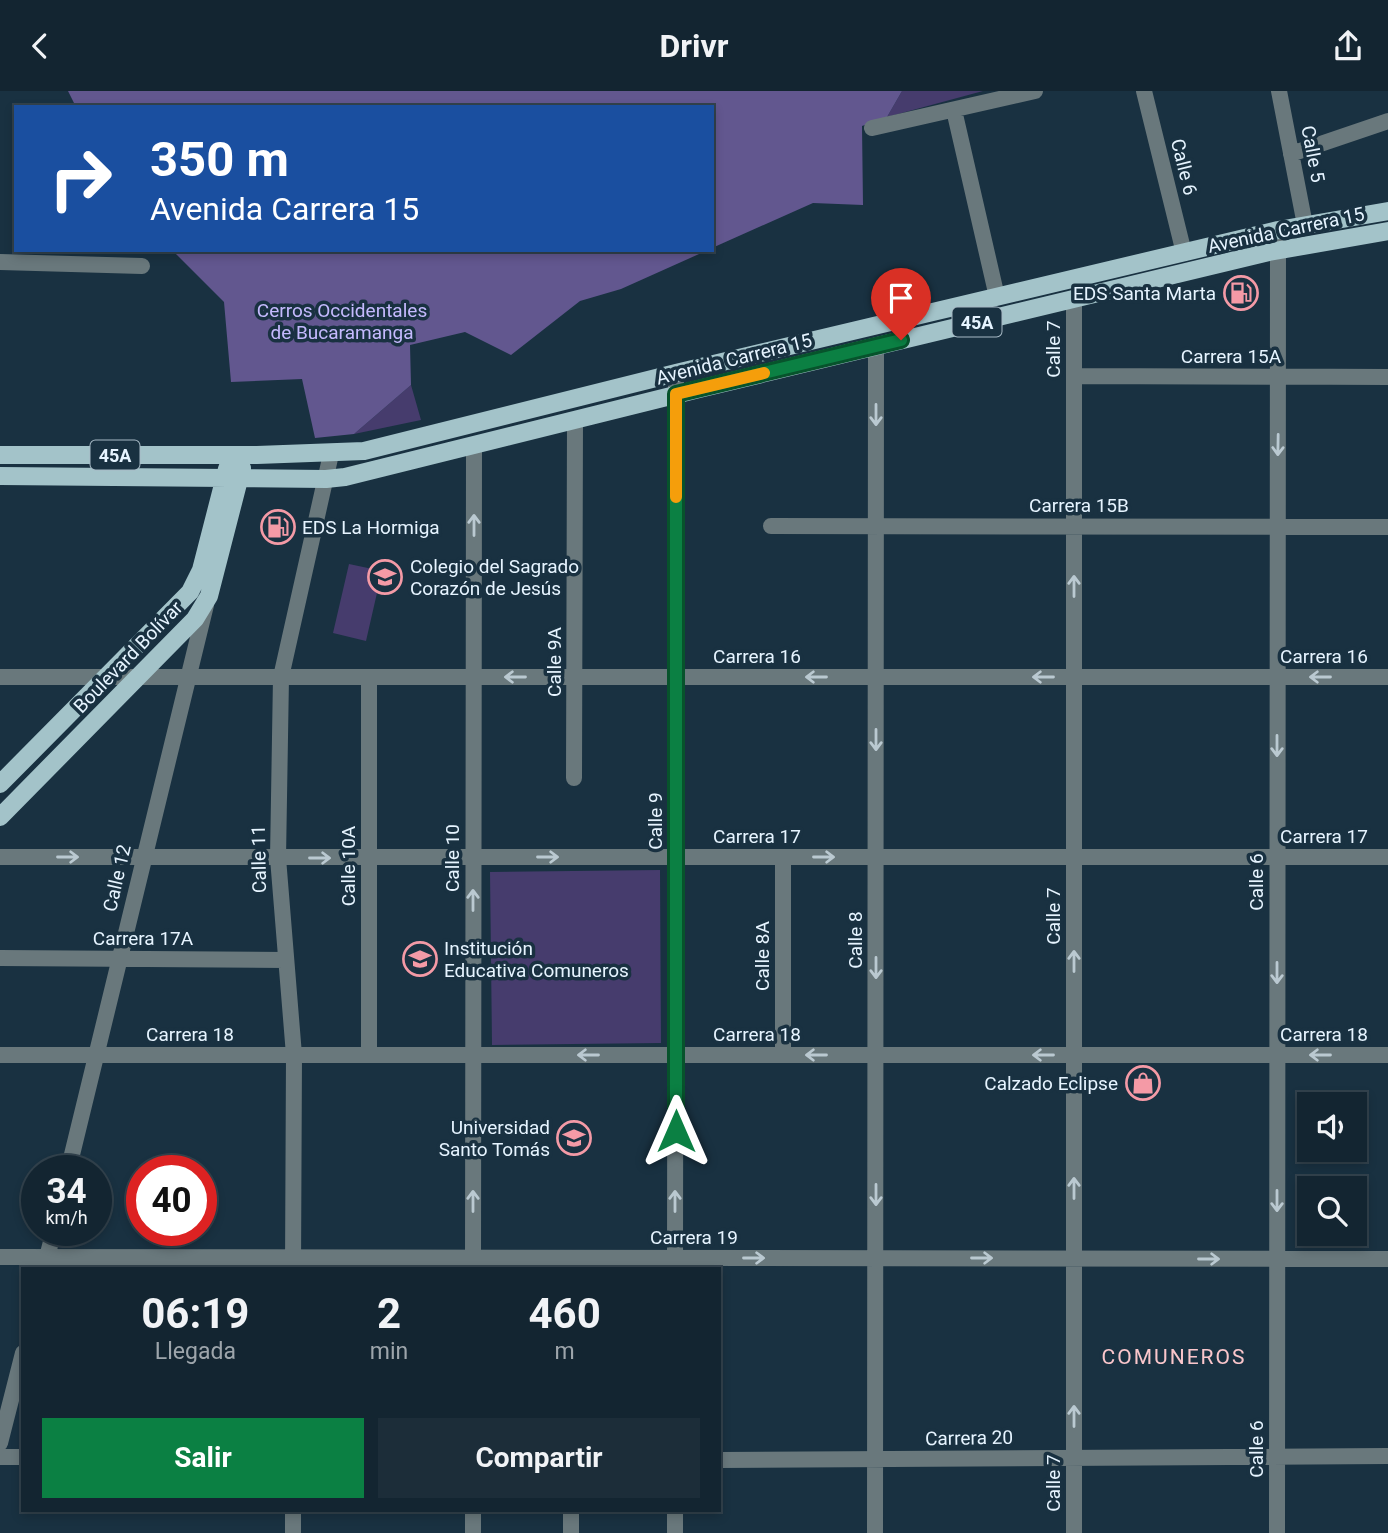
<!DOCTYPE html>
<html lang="es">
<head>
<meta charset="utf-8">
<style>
  :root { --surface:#132531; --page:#1c2d39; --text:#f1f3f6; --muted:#9da5ab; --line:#32424d; --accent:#0b8043 }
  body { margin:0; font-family:Roboto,sans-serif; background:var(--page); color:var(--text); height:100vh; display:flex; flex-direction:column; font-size:26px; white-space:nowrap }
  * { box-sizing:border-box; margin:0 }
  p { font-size:23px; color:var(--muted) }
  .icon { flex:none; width:38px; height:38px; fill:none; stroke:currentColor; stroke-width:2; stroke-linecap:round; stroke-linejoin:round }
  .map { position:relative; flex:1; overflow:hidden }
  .side { position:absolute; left:21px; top:1176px; width:700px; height:245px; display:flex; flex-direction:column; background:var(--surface); border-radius:0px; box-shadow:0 4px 10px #0003,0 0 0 2px var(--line) }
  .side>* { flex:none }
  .hud { position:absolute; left:14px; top:14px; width:700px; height:147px; border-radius:0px; box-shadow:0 4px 10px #0003,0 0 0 2px var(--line); background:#1a4fa0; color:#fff; overflow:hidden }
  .buttons { position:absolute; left:1297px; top:1001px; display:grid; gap:14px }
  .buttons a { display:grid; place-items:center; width:70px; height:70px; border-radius:0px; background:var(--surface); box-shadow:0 4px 10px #0003,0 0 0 2px var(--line); font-size:35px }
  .speed { position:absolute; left:21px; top:1064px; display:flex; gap:14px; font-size:35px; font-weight:700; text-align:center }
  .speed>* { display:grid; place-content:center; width:91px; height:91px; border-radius:50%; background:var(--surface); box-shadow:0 4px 10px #0003,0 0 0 2px var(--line); line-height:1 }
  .speed small { font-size:18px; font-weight:400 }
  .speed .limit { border:10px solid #d22; background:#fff; color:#111 }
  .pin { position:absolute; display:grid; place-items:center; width:60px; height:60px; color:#fff; margin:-72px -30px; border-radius:50% 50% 50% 0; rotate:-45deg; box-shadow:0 0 7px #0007 }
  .pin .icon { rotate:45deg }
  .me { position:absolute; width:77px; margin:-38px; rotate:0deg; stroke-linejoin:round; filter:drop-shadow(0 0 5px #0008) }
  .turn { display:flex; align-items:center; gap:24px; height:147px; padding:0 21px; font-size:32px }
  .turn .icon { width:91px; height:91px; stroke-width:2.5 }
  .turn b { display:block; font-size:49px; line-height:60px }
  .eta { display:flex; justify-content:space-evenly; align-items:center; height:119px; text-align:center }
  .eta b { font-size:42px; font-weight:700; line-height:49px }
  .cta { display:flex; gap:14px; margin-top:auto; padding:14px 21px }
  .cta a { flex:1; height:80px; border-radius:0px; background:var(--accent); color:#fff; font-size:28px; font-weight:700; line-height:80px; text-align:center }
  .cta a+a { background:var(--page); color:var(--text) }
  header { display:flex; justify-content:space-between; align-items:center; height:91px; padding:0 21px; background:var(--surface); font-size:32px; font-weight:700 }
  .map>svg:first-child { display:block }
  .green { fill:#463c6d }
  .forest { fill:#62578f }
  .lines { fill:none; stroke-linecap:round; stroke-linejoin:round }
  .minor { stroke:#69787c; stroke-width:16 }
  .major { stroke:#a3c3c9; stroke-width:18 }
  .oneway { stroke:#bac9d1 }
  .route-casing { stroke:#07532c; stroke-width:18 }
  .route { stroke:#0b8043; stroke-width:12 }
  .slow { stroke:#f59e0b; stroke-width:12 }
  .labels { text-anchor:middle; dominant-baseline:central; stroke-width:7; stroke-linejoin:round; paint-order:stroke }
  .shield { fill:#193141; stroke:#a8bac6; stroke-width:2 }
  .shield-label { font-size:18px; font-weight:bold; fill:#e6f4ff }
  .street-label { font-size:19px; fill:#e6f4ff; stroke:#193141 }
  .poi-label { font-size:19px; fill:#e6f4ff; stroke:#193141; text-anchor:end }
  .park-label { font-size:19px; fill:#c5bafe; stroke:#193141 }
  .neighbourhood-label { font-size:21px; letter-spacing:2px; fill:#fac6cb; stroke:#193141 }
</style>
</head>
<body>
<header><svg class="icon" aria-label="back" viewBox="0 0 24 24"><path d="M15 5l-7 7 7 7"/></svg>Drivr<svg class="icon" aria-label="share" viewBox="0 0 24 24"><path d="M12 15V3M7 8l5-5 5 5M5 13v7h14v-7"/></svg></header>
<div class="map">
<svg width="1388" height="1442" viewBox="0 0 1388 1442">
  <rect width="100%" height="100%" fill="#193141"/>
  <path class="green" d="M 902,0 L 983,0 L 887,26 Z
    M 411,294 L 421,329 L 354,343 Z
    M 349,473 L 382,480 L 366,550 L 333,542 Z
    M 660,779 L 661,952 L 492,954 L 490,781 Z"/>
  <path class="forest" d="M 68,0 L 902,0 L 887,26 L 862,35 L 863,114 L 813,112 L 712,157 L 712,16 L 76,16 Z
    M 172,159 L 708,159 L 621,198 L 580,210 L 511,264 L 465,241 L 410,254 L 411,294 L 354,343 L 315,347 L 302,288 L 231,291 L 224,211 Z"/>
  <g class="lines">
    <path class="minor" d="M 1144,0 L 1184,162
      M 1279,0 L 1305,134
      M 954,19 L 997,206
      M 872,37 L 1035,0
      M 1291,63 L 1388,30
      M 0,171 L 142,175
      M 1074,208 L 1074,1442
      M 1074,285 L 1388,286
      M 771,435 L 1388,436
      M 0,586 L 1388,586
      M 574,687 L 575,330
      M 0,766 L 1388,766
      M 0,867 L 286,869
      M 0,964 L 1388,964
      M 369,964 L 369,586
      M 783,964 L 783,766
      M 68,1080 L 206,514
      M 0,1166 L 1388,1168
      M 44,1178 L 54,1139
      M 293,1178 L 294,964 L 278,767 L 281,586 L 331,363
      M 473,1178 L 474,355
      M 675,1178 L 676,282
      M 0,1352 L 23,1262
      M 0,1366 L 23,1366
      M 719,1369 L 1388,1365
      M 293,1419 L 293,1442
      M 571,1419 L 571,1442
      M 473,1442 L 473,1419
      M 675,1442 L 675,1419
      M 875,1442 L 876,255
      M 1277,1442 L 1278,149"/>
    <path class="major" d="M 0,364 L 257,364 L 364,360 L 676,282 L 1278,139 L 1388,120
      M 0,385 L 326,388 L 345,386 L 699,298 L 1269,161 L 1388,140
      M 0,693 L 190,501 L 201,479 L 227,378
      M 0,726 L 195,528 L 209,505 L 242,377"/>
  </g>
  <defs><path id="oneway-shaft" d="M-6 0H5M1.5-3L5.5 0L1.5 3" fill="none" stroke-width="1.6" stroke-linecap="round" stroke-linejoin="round" transform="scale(1.75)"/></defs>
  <g class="oneway">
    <use href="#oneway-shaft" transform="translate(876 324) rotate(90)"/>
    <use href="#oneway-shaft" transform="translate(1278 354) rotate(91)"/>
    <use href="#oneway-shaft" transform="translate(474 434) rotate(-90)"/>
    <use href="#oneway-shaft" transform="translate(1074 495) rotate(-90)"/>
    <use href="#oneway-shaft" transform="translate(515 586) rotate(180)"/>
    <use href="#oneway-shaft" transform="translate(816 586) rotate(-180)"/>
    <use href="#oneway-shaft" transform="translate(1043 586) rotate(180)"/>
    <use href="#oneway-shaft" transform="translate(1320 586) rotate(-180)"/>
    <use href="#oneway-shaft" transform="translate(876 649) rotate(90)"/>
    <use href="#oneway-shaft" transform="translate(1277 655) rotate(90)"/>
    <use href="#oneway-shaft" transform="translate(68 766)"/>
    <use href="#oneway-shaft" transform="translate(548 766)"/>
    <use href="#oneway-shaft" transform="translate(824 766)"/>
    <use href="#oneway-shaft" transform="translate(320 767)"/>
    <use href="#oneway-shaft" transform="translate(473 809) rotate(-90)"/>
    <use href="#oneway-shaft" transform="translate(1074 870) rotate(-90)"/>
    <use href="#oneway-shaft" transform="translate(876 877) rotate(90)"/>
    <use href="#oneway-shaft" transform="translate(1277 882) rotate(90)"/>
    <use href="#oneway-shaft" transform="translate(588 964) rotate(180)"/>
    <use href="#oneway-shaft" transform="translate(816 964) rotate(-180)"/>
    <use href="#oneway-shaft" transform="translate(1043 964) rotate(180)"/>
    <use href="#oneway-shaft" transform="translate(1320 964) rotate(180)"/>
    <use href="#oneway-shaft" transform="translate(1074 1097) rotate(-90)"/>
    <use href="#oneway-shaft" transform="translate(876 1104) rotate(90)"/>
    <use href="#oneway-shaft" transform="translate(473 1110) rotate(-90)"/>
    <use href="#oneway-shaft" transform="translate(675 1110) rotate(-90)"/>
    <use href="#oneway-shaft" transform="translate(1277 1110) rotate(90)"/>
    <use href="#oneway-shaft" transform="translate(754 1167)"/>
    <use href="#oneway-shaft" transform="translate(982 1167)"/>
    <use href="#oneway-shaft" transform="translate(1209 1168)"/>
    <use href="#oneway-shaft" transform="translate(1074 1325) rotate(-90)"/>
  </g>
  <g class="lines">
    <g class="route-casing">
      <path id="route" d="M 676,1040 L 676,303 L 901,249"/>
    </g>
    <use href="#route" class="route"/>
    <path class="slow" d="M 676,406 L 676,303 L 764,282"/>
  </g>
  <defs>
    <g id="fuel-ring" transform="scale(1.75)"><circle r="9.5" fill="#193141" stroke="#f49aa6" stroke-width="1.5"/><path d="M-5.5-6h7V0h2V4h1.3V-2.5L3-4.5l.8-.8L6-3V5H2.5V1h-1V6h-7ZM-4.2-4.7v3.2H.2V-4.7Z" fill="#f49aa6"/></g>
    <g id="school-ring" transform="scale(1.75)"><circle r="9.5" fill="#193141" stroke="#f49aa6" stroke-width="1.5"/><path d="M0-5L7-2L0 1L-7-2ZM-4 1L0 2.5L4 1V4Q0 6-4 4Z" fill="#f49aa6"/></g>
    <g id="shop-ring" transform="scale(1.75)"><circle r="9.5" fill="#193141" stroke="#f49aa6" stroke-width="1.5"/><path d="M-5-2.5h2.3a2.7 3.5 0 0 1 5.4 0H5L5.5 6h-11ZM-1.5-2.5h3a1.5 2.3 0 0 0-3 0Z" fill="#f49aa6"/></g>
    <g id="university-ring" transform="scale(1.75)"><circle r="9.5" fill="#193141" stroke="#f49aa6" stroke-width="1.5"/><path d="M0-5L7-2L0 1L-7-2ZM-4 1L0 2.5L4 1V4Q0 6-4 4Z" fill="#f49aa6"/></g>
  </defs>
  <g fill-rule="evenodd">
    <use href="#fuel-ring" x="1241" y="202"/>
    <use href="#fuel-ring" x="278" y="436"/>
    <use href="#school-ring" x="385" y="486"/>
    <use href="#school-ring" x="420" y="868"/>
    <use href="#shop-ring" x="1143" y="992"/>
    <use href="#university-ring" x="574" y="1047"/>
  </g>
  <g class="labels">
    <g class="shield">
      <rect x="952.5" y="216.5" width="49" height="29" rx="5"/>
      <rect x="90.5" y="349.5" width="49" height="29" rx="5"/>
    </g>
    <g class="shield-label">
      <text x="977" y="231">45A</text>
      <text x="115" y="364">45A</text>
    </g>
    <g class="street-label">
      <text transform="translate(1313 63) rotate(79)">Calle 5</text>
      <text transform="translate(1184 76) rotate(76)">Calle 6</text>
      <text transform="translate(1286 139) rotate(-12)">Avenida Carrera 15</text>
      <text transform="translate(1053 258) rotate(-90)">Calle 7</text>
      <text x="1231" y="265">Carrera 15A</text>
      <text transform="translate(734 268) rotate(-14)">Avenida Carrera 15</text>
      <text x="1079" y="414">Carrera 15B</text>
      <text x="757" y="565">Carrera 16</text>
      <text x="1324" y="565">Carrera 16</text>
      <text transform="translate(128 566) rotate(-46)">Boulevard Bolívar</text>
      <text transform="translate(554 571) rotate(-90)">Calle 9A</text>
      <text transform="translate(655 730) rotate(-90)">Calle 9</text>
      <text x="757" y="745">Carrera 17</text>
      <text x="1324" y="745">Carrera 17</text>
      <text transform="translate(452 767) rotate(-90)">Calle 10</text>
      <text transform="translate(259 768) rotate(-91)">Calle 11</text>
      <text transform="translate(348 775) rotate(-90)">Calle 10A</text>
      <text transform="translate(117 787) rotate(-77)">Calle 12</text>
      <text transform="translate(1256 791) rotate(-90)">Calle 6</text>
      <text transform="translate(1053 825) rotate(-90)">Calle 7</text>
      <text x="143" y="847">Carrera 17A</text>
      <text transform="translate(855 849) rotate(-90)">Calle 8</text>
      <text transform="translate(762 865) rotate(-90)">Calle 8A</text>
      <text x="190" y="943">Carrera 18</text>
      <text x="757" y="943">Carrera 18</text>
      <text x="1324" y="943">Carrera 18</text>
      <text x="694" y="1146">Carrera 19</text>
      <text transform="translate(969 1347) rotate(-1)">Carrera 20</text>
      <text transform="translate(1256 1358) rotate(-90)">Calle 6</text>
      <text transform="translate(1053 1392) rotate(-90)">Calle 7</text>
    </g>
    <g class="poi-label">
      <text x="1216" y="202">EDS Santa Marta</text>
      <text x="302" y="436" text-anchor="start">EDS La Hormiga</text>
      <text x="410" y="475" text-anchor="start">Colegio del Sagrado<tspan x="410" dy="22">Corazón de Jesús</tspan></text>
      <text x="444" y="857" text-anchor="start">Institución<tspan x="444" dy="22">Educativa Comuneros</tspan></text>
      <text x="1118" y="992">Calzado Eclipse</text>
      <text x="550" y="1036">Universidad<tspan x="550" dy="22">Santo Tomás</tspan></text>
    </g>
    <g class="park-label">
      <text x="342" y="219">Cerros Occidentales<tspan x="342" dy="22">de Bucaramanga</tspan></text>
    </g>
    <g class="neighbourhood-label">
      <text x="1174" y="1266">COMUNEROS</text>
    </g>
  </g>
</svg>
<div class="buttons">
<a><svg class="icon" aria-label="sound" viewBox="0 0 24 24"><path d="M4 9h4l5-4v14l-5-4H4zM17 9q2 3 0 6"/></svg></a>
<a><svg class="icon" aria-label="search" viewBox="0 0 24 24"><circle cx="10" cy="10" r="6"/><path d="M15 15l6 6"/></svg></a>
</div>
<div class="speed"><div>34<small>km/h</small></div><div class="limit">40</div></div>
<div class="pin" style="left:901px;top:249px;background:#d93025"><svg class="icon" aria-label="arrive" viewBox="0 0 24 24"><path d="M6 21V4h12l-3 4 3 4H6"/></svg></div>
<svg class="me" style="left:676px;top:1040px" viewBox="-20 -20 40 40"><path d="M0-17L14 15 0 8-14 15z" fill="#0b8043" stroke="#fff" stroke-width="4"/></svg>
<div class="hud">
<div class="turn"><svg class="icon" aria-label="right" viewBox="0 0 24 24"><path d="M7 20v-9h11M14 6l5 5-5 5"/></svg><div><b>350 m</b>Avenida Carrera 15</div></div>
</div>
<section class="side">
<div class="eta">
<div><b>06:19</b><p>Llegada</p></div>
<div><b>2</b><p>min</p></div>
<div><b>460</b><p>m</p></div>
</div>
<div class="cta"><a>Salir</a><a>Compartir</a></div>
</section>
</div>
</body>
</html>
